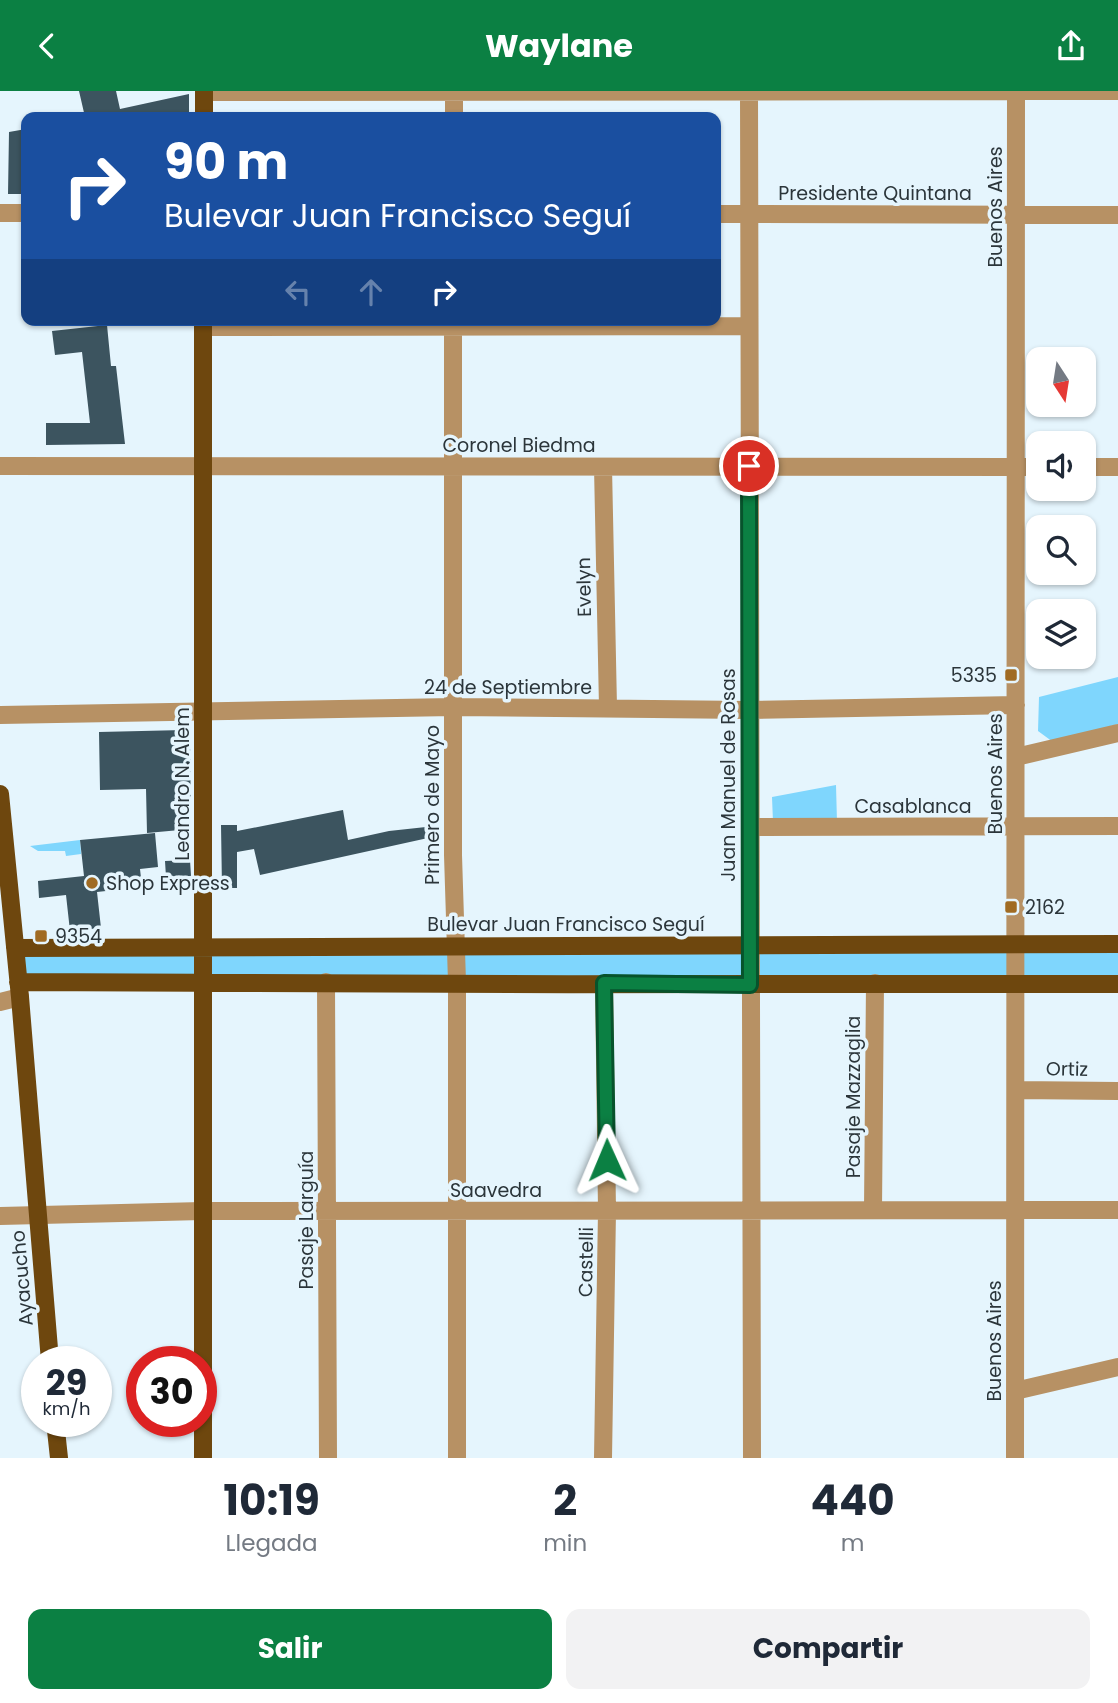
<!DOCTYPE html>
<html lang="es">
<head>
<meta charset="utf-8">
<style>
  :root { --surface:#fff; --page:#f2f2f3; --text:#1f2937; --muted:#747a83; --accent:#0b8043 }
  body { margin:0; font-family:Poppins,sans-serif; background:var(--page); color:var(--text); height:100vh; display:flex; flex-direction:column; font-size:26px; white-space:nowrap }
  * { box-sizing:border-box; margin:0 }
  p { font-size:23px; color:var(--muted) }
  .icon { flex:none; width:38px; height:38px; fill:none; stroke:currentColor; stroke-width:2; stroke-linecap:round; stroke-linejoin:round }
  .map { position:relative; height:1367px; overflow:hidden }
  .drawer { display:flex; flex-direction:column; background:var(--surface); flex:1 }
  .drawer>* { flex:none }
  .banner { position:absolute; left:21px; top:21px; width:700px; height:214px; border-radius:14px; box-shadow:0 2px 5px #0004; background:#1a4fa0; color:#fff; overflow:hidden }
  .needle { width:46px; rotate:168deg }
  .buttons { position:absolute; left:1026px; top:256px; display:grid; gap:14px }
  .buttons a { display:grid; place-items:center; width:70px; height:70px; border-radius:14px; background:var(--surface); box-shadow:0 2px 5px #0004; font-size:35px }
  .speed { position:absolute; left:21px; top:1255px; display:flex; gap:14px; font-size:35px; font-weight:700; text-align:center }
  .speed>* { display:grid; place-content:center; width:91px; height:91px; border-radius:50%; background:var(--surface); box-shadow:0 2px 5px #0004; line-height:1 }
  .speed small { font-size:18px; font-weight:400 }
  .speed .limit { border:10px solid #d22; background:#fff; color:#111 }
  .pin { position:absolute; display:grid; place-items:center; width:60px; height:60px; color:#fff; margin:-30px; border:4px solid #fff; border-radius:50%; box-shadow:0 2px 7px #0007 }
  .me { position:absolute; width:77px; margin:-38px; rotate:359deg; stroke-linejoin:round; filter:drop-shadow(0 0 5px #0008) }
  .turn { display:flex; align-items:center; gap:24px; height:147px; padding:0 28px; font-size:32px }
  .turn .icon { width:91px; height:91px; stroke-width:2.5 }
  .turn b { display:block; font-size:49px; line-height:60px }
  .lanes { display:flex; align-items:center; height:66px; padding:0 28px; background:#0003; justify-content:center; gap:35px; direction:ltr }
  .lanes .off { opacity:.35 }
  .eta { display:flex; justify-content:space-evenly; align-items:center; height:119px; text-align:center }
  .eta b { font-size:42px; font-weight:700; line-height:49px }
  .primary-button { display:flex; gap:14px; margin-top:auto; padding:14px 28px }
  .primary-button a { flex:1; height:80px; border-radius:14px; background:var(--accent); color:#fff; font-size:28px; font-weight:700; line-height:80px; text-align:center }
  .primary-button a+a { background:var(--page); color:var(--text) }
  header { display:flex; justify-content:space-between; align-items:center; height:91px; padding:0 28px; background:var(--accent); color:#fff; font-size:32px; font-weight:700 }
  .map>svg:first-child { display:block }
  .green { fill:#7fd6fd }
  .building { fill:#3c545f }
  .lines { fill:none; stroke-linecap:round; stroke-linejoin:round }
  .minor { stroke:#b79164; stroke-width:18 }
  .major { stroke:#6e470e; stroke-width:18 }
  .route-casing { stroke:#07532c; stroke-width:18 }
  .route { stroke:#0b8043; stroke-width:12 }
  .poi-dot { fill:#a06b23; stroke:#e5f5fd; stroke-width:2.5 }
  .labels { text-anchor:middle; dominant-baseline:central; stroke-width:7; stroke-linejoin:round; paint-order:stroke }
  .street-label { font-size:19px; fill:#2b353a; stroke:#e5f5fd }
  .poi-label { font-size:19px; fill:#2b353a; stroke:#e5f5fd; text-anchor:start }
</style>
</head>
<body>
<header><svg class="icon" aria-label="back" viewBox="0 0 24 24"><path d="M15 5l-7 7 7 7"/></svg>Waylane<svg class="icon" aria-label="share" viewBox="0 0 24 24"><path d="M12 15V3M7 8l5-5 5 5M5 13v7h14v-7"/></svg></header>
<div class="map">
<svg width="1118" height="1367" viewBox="0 0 1118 1367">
  <rect width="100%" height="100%" fill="#e5f5fd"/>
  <path class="green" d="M 1118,586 L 1118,633 L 1053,651 L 1038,640 L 1039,606 Z
    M 836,694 L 837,731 L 773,731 L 772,706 Z
    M 80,749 L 81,763 L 66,765 L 65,760 L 38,760 L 30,755 Z
    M 1118,853 L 1118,893 L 18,891 L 15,857 Z"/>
  <path class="building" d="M 79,0 L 116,0 L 120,18 L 189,3 L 189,26 L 85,26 Z
    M 26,38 L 26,103 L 8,103 L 9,41 Z
    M 107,234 L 111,275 L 116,275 L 125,353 L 46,354 L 46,332 L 90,332 L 82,261 L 55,264 L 52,240 Z
    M 184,639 L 190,646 L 191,738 L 147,742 L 146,698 L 100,699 L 99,641 Z
    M 343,719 L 348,749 L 389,740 L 426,736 L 428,747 L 260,784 L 254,758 L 237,761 L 237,797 L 222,797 L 221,734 L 237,734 L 237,740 Z
    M 155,742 L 158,776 L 140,778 L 142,796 L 97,801 L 101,837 L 70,840 L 66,804 L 39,807 L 38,790 L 84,785 L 80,749 Z
    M 190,769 L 191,785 L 166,786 L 165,770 Z"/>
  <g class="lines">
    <path class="minor" d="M 749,0 L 752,1367
      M 204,1 L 1118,0
      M 454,26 L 454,0
      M 0,122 L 26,122
      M 716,123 L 1118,124
      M 453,229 L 453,764 L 457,891 L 457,1367
      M 203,236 L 749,235
      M 0,375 L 1038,376
      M 603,376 L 608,616
      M 1083,376 L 1118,376
      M 0,624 L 453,616 L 749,619 L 1016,614
      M 1016,666 L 1118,642
      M 750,736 L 1118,735
      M 326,891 L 328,1367
      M 0,911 L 20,906
      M 1016,999 L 1118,1000
      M 873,1119 L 875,892
      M 0,1125 L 202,1120 L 1118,1119
      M 1015,1300 L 1118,1276
      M 603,1367 L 607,1120 L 604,893
      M 1015,1367 L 1016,0"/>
    <path class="major" d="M 204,26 L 204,0
      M 0,703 L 20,906 L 50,1270
      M 15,857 L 1118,853
      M 18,891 C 385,894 751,893 1118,893
      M 55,1330 L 59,1367
      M 203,1367 L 203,229"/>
  </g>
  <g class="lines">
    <g class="route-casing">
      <path id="route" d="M 607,1069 L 604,892 L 750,894 L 749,375"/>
    </g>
    <use href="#route" class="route"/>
  </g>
  <g class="poi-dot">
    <rect x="1004" y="577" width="14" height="14" rx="3.5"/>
    <circle cx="92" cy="792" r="7"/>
    <rect x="1004" y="809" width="14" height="14" rx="3.5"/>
    <rect x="34" y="838" width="14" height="14" rx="3.5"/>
  </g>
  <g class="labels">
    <g class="street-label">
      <text x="875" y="102">Presidente Quintana</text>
      <text transform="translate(995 116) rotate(-90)">Buenos Aires</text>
      <text x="519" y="354">Coronel Biedma</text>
      <text transform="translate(584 496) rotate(-91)">Evelyn</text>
      <text x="508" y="596">24 de Septiembre</text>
      <text transform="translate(995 683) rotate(-90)">Buenos Aires</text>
      <text transform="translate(728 684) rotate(-90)">Juan Manuel de Rosas</text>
      <text transform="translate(182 693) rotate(-90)">Leandro N. Alem</text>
      <text transform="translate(432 714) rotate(-90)">Primero de Mayo</text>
      <text x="913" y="715">Casablanca</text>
      <text x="566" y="833">Bulevar Juan Francisco Seguí</text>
      <text transform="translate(1067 978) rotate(1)">Ortiz</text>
      <text transform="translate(853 1006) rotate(-90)">Pasaje Mazzaglia</text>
      <text x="496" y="1099">Saavedra</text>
      <text transform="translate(306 1129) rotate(-90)">Pasaje Larguía</text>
      <text transform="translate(586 1171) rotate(-89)">Castelli</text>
      <text transform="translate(22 1187) rotate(-95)">Ayacucho</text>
      <text transform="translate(994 1250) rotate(-90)">Buenos Aires</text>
    </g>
    <g class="poi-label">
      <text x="997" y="584" text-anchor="end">5335</text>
      <text x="106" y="792">Shop Express</text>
      <text x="1025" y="816">2162</text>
      <text x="55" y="845">9354</text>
    </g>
  </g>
</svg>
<div class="buttons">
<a><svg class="needle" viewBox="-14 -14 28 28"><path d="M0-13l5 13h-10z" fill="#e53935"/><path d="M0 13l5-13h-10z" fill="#747a83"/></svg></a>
<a><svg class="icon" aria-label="sound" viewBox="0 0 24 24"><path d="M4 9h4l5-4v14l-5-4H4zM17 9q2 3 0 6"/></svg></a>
<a><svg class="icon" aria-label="search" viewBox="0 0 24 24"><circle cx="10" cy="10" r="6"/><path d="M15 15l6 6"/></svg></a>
<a><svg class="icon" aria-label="layers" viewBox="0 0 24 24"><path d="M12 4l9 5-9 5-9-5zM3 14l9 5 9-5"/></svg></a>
</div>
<div class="speed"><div>29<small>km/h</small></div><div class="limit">30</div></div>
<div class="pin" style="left:749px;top:375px;background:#d93025"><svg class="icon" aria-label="arrive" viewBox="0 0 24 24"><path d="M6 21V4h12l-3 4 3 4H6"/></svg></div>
<svg class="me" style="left:607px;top:1069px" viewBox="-20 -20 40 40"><path d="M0-17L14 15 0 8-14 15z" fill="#0b8043" stroke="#fff" stroke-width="4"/></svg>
<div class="banner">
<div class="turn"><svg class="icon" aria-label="right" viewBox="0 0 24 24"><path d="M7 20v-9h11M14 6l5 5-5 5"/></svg><div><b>90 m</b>Bulevar Juan Francisco Seguí</div></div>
<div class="lanes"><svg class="icon off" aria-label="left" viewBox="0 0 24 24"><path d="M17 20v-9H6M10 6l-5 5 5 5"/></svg><svg class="icon off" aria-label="ahead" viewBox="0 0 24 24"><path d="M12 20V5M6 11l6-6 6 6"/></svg><svg class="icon" aria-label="right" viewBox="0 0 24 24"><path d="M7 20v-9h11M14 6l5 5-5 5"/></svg></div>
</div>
</div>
<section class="drawer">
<div class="eta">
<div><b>10:19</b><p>Llegada</p></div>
<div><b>2</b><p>min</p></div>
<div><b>440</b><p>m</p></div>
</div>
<div class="primary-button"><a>Salir</a><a>Compartir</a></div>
</section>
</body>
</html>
